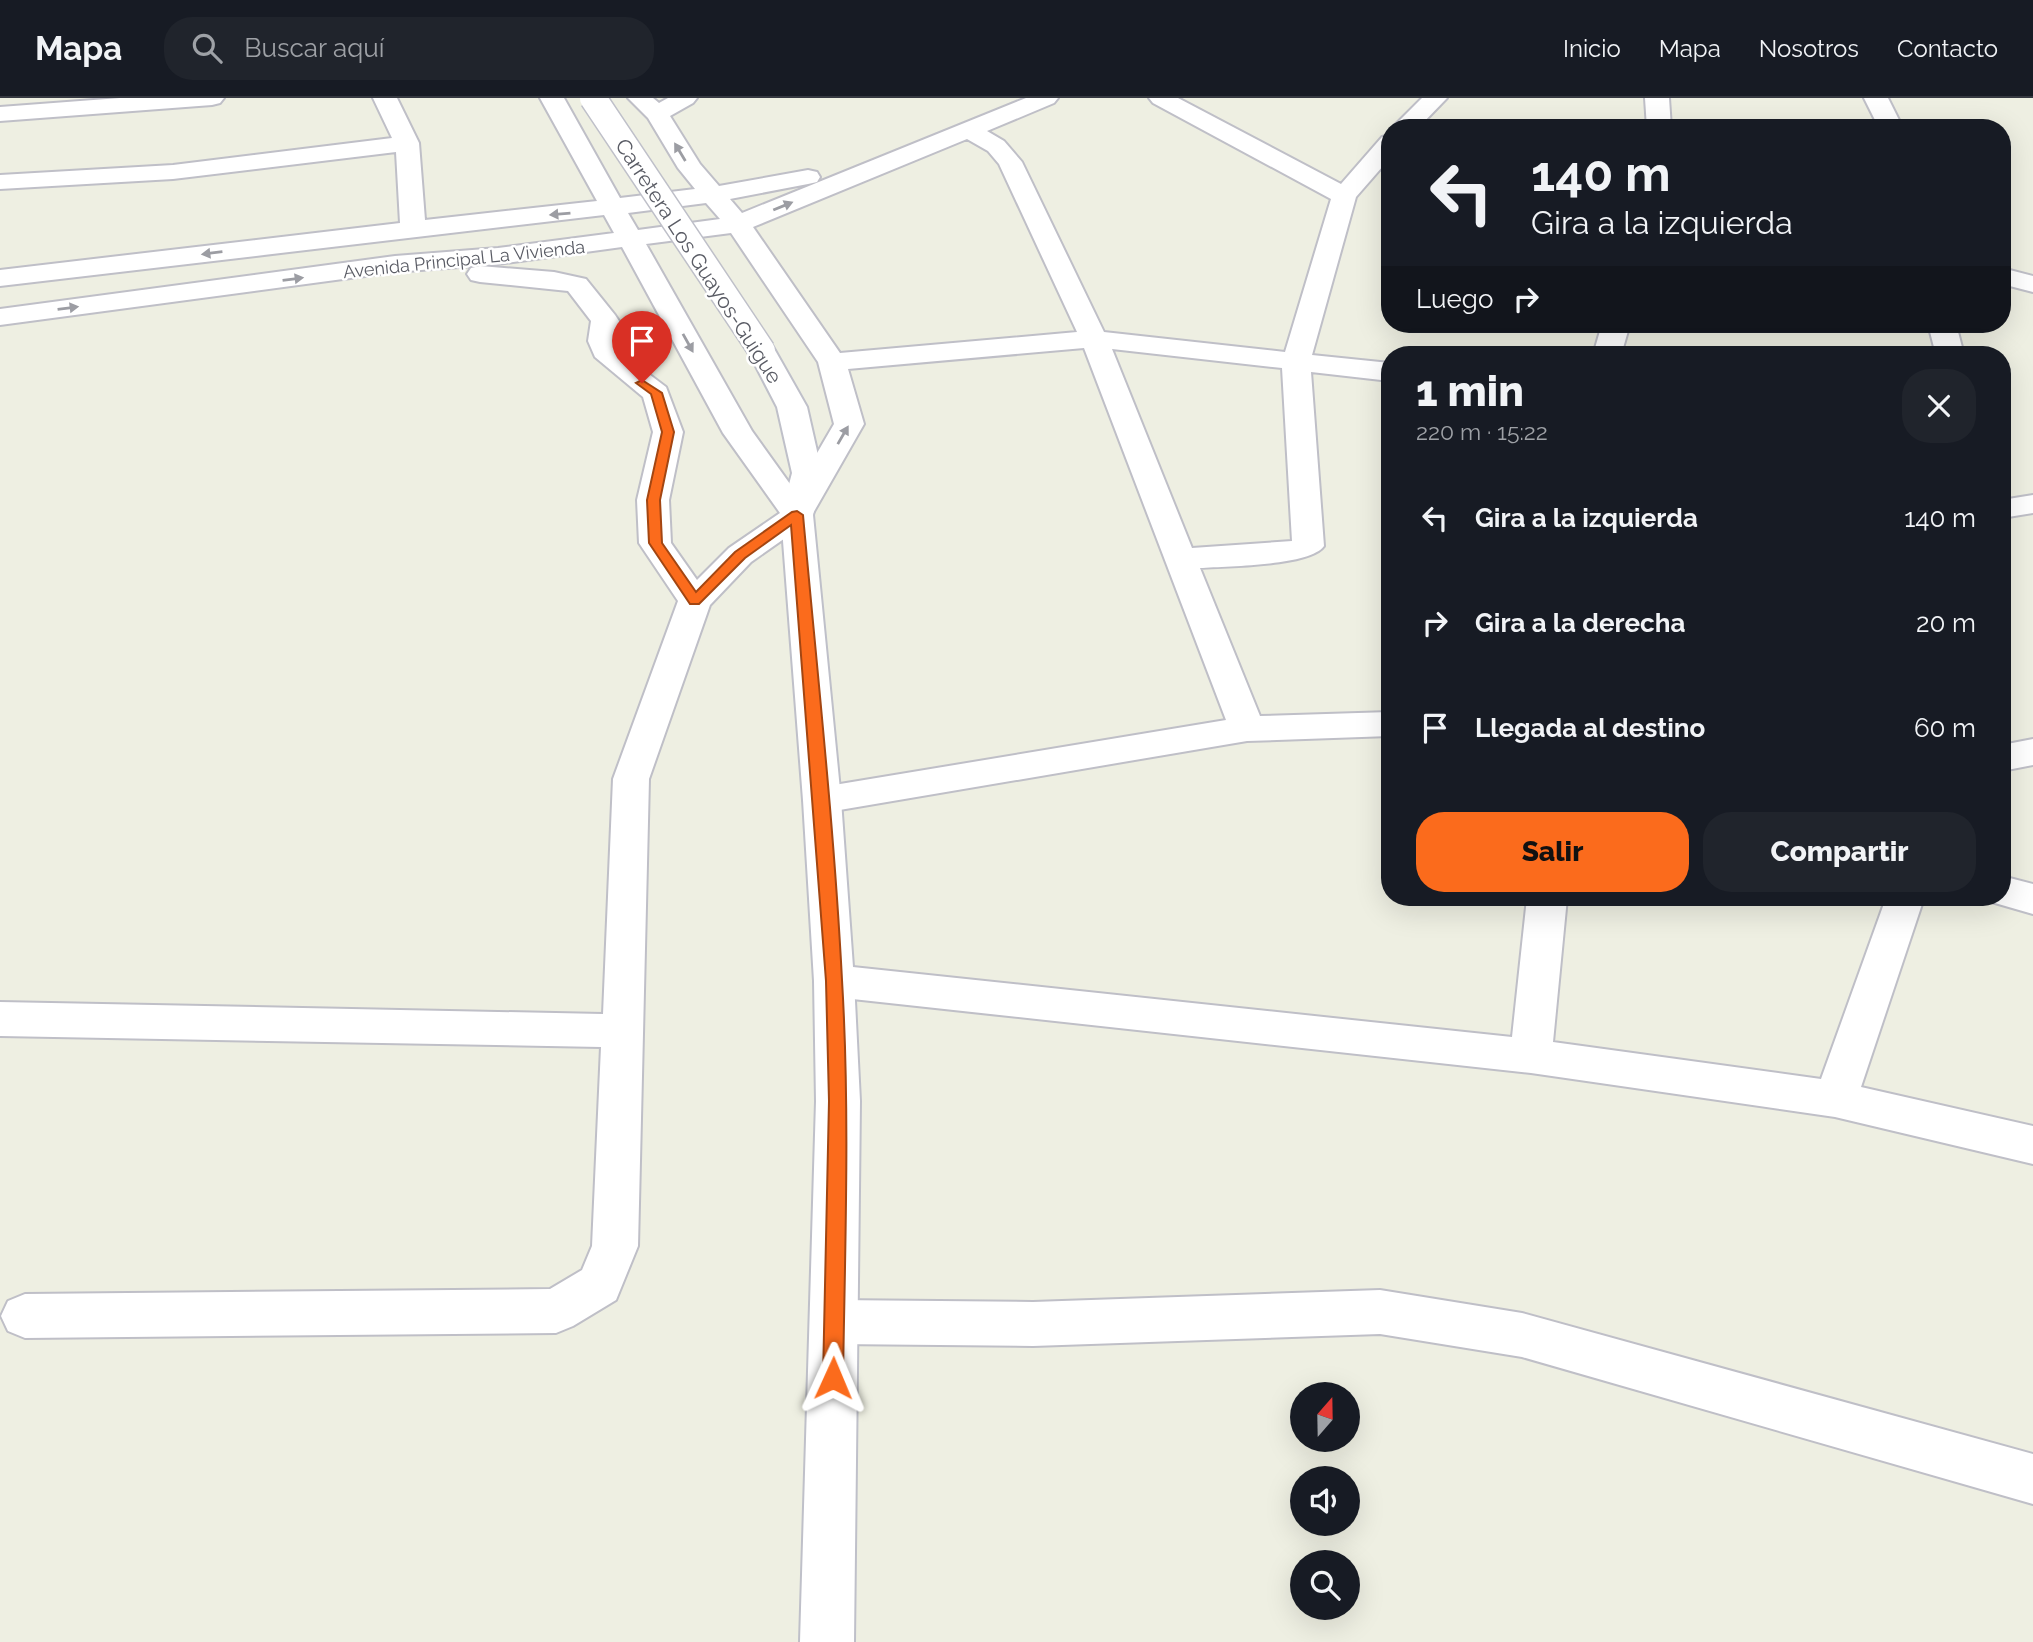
<!DOCTYPE html>
<html lang="es">
<head>
<meta charset="utf-8">
<style>
  :root { --surface:#171b24; --page:#20242c; --text:#f1f3f6; --muted:#9ea1a6; --line:#363941; --accent:#fb6b1c }
  body { margin:0; font-family:Raleway,sans-serif; background:var(--page); color:var(--text); height:100vh; display:flex; flex-direction:column; font-size:26px; white-space:nowrap }
  * { box-sizing:border-box; margin:0 }
  p { font-size:23px; color:var(--muted) }
  .icon { flex:none; width:38px; height:38px; fill:none; stroke:currentColor; stroke-width:2; stroke-linecap:round; stroke-linejoin:round }
  .map { position:relative; flex:1; overflow:hidden }
  .drawer { position:absolute; left:1381px; top:248px; width:630px; height:560px; display:flex; flex-direction:column; background:var(--surface); border-radius:28px; box-shadow:0 7px 28px #0002 }
  .drawer>* { flex:none }
  .banner { position:absolute; left:1381px; top:21px; width:630px; height:214px; border-radius:28px; box-shadow:0 7px 28px #0002; background:#171b24; color:var(--text); overflow:hidden }
  .needle { width:46px; rotate:20deg }
  .buttons { position:absolute; left:1290px; top:1284px; display:grid; gap:14px }
  .buttons a { display:grid; place-items:center; width:70px; height:70px; border-radius:50%; background:var(--surface); box-shadow:0 7px 28px #0002; font-size:35px }
  .pin { position:absolute; display:grid; place-items:center; width:60px; height:60px; color:#fff; margin:-72px -30px; border-radius:50% 50% 50% 0; rotate:-45deg; box-shadow:0 0 7px #0007 }
  .pin .icon { rotate:45deg }
  .me { position:absolute; width:77px; margin:-38px; rotate:1deg; stroke-linejoin:round; filter:drop-shadow(0 0 5px #0008) }
  .turn { display:flex; align-items:center; gap:24px; height:147px; padding:0 35px; font-size:32px }
  .turn .icon { width:91px; height:91px; stroke-width:2.5 }
  .turn b { display:block; font-size:49px; line-height:60px }
  .then { display:flex; align-items:center; height:66px; padding:0 35px; background:#0003; gap:14px; font-size:26px }
  .round { display:grid; place-items:center; flex:none; width:74px; height:74px; border-radius:28px; background:var(--page) }
  .overview { display:flex; align-items:center; justify-content:space-between; height:119px; padding:0 35px }
  h1 { font-size:42px; font-weight:800; line-height:52px }
  .primary-button { display:flex; gap:14px; margin-top:auto; padding:14px 35px }
  .primary-button a { flex:1; height:80px; border-radius:28px; background:var(--accent); color:#111; font-size:28px; font-weight:800; line-height:80px; text-align:center }
  .primary-button a+a { background:var(--page); color:var(--text) }
  ul { padding:0; list-style:none }
  li { display:flex; align-items:center; gap:21px; height:105px; padding:0 35px }
  li div { flex:1 }
  li b { display:block; font-size:26px }
  li em { font-style:normal }
  header { display:flex; align-items:center; gap:42px; box-sizing:border-box; height:98px; padding:0 35px; background:var(--surface); border-bottom:2px solid var(--line) }
  header strong { font-size:33px }
  nav { display:flex; gap:38px; margin-inline-start:auto; font-size:24px }
  .search { width:490px; height:63px; background:var(--page); display:flex; align-items:center; gap:18px; box-sizing:border-box; padding:0 24px; border-radius:28px; color:var(--muted); font-size:26px }
  .map>svg:first-child { display:block }
  .lines { fill:none; stroke-linecap:round; stroke-linejoin:round }
  .minor-casing { stroke:#bfbfc7; stroke-width:4 }
  .secondary-casing { stroke:#bfc0c9; stroke-width:4 }
  .minor { fill:#fff; fill-rule:evenodd }
  .secondary { fill:#fff; fill-rule:evenodd }
  .secondary-bridge-casing { stroke:#bfc0c9; stroke-width:29; stroke-linecap:butt }
  .secondary-bridge { stroke:#fff; stroke-width:26 }
  .oneway { fill:#9c9da3 }
  .route { fill:#fb6b1c; stroke:#a34612; stroke-width:2 }
  .labels { text-anchor:middle; dominant-baseline:central; stroke-width:5; stroke-linejoin:round; paint-order:stroke }
  .far-street-label { font-size:18px; fill:#5a5c65; stroke:#fff }
  .street-label { font-size:21px; fill:#5a5c65; stroke:#fff }
</style>
</head>
<body>
<header>
<strong>Mapa</strong>
<div class="search"><svg class="icon" aria-label="search" viewBox="0 0 24 24"><circle cx="10" cy="10" r="6"/><path d="M15 15l6 6"/></svg>Buscar aquí</div>
<nav><a>Inicio</a><a>Mapa</a><a>Nosotros</a><a>Contacto</a></nav>
</header>
<div class="map">
<svg width="2033" height="1544" viewBox="0 0 2033 1544">
  <rect width="100%" height="100%" fill="#eeefe2"/>
  <g class="lines">
    <g class="minor-casing">
      <path id="minor" d="M 120,0 L 224,0 L 220,5 L 212,7 L 0,23 L 0,9 Z
        M 373,0 L 397,0 L 419,45 L 425,122 L 597,103 L 540,0 L 564,0 L 620,100 L 695,91 L 678,70 L 648,20 L 628,0 L 653,0 L 659,5 L 668,0 L 697,0 L 693,5 L 670,18 L 700,66 L 719,88 L 808,72 L 817,74 L 820,79 L 817,84 L 808,86 L 730,101 L 742,115 L 1026,0 L 1058,0 L 1054,5 L 987,33 L 1004,43 L 1022,64 L 1104,234 L 1285,254 L 1331,101 L 1153,5 L 1149,0 L 1178,0 L 1341,86 L 1382,39 L 1390,37 L 1390,60 L 1356,99 L 1312,257 L 1390,265 L 1390,283 L 1311,274 L 1324,448 C 1310,468 1227,468 1200,470 L 1260,618 L 1390,614 L 1390,638 L 1247,643 L 822,715 L 809,711 L 803,702 L 809,693 L 822,689 L 1226,622 L 1084,250 L 848,271 L 864,326 L 808,424 L 751,464 L 710,507 L 649,681 L 638,1148 L 616,1202 L 573,1228 L 556,1235 L 25,1240 L 8,1233 L 1,1218 L 8,1203 L 25,1196 L 550,1191 L 582,1172 L 592,1148 L 601,949 L 0,938 L 0,904 L 603,916 L 613,681 L 678,503 L 639,445 L 637,402 L 653,334 L 643,299 L 595,259 L 588,243 L 591,223 L 568,193 L 480,184 L 471,182 L 467,176 L 471,170 L 480,168 L 554,174 L 586,181 L 615,217 L 619,223 L 616,243 L 621,255 L 666,289 L 683,334 L 669,402 L 671,445 L 697,482 L 729,450 L 780,415 L 723,335 L 622,149 L 498,166 L 395,174 L 0,227 L 0,211 L 395,158 L 498,150 L 614,135 L 604,117 L 0,188 L 0,172 L 400,125 L 396,54 L 173,81 L 0,91 L 0,77 L 173,67 L 392,40 ZM 967,41 L 988,53 L 999,66 L 1077,234 L 840,255 L 753,129 ZM 706,105 L 720,121 L 638,132 L 628,115 ZM 731,135 L 818,264 L 834,326 L 795,393 L 752,333 L 646,146 ZM 1112,251 L 1282,270 L 1292,443 L 1192,450 Z
        M 1422,0 L 1447,0 L 1418,30 L 1392,30 Z
        M 1645,0 L 1669,0 L 1671,30 L 1647,30 Z
        M 1864,0 L 1888,0 L 1903,30 L 1879,30 Z
        M 2002,170 L 2033,178 L 2033,194 L 2002,186 Z
        M 1602,226 L 1630,226 L 1621,257 L 1593,257 Z
        M 1928,226 L 1956,226 L 1964,257 L 1936,257 Z
        M 2033,397 L 2033,415 L 2002,420 L 2002,402 Z
        M 2033,641 L 2033,667 L 2002,673 L 2002,647 Z
        M 2002,778 L 2033,786 L 2033,816 L 1988,803 L 1986,800 L 2002,800 Z
        M 1527,800 L 1567,800 L 1553,944 L 1821,981 L 1886,800 L 1924,800 L 1861,989 L 2033,1028 L 2033,1066 L 1835,1019 L 1531,975 L 834,899 L 820,894 L 814,883 L 820,872 L 834,867 L 1512,939 Z
        M 1380,1192 L 1522,1215 L 2033,1356 L 2033,1406 L 1522,1259 L 1380,1236 L 1033,1248 L 834,1246 L 817,1239 L 810,1224 L 817,1209 L 834,1202 L 1033,1204 Z"/>
    </g>
    <g class="secondary-casing">
      <path id="secondary" d="M 762,245 L 772,247 L 807,309 L 822,375 L 813,417 L 841,702 L 854,883 L 860,1003 L 854,1544 L 800,1544 L 816,1003 L 814,883 L 803,702 L 781,417 L 792,375 L 777,309 L 748,253 L 752,247 Z"/>
    </g>
    <use href="#minor" class="minor"/>
    <use href="#secondary" class="secondary"/>
    <g class="secondary-bridge-casing">
      <path id="secondary-bridge" d="M 593,0 L 762,253"/>
    </g>
    <use href="#secondary-bridge" class="secondary-bridge"/>
  </g>
  <defs><path id="oneway-solid" d="M-6-.8H1V-3.2L6.5 0L1 3.2V.8H-6Z" transform="scale(1.75)"/></defs>
  <g class="oneway">
    <use href="#oneway-solid" transform="translate(680 54) rotate(-121)"/>
    <use href="#oneway-solid" transform="translate(783 108) rotate(-22)"/>
    <use href="#oneway-solid" transform="translate(560 116) rotate(175)"/>
    <use href="#oneway-solid" transform="translate(212 155) rotate(173)"/>
    <use href="#oneway-solid" transform="translate(293 181) rotate(-7)"/>
    <use href="#oneway-solid" transform="translate(68 210) rotate(-7)"/>
    <use href="#oneway-solid" transform="translate(688 245) rotate(61)"/>
    <use href="#oneway-solid" transform="translate(843 337) rotate(-60)"/>
  </g>
  <path class="route" d="M 642,282 L 662,295 L 674,334 L 660,402 L 662,445 L 696,494 L 735,454 L 792,414 L 797,413 L 803,417 C 817,572 834,727 842,882 C 850,1015 845,1148 843,1280 L 840,1287 L 833,1290 L 826,1287 L 823,1280 L 829,1003 L 826,883 L 791,427 L 745,460 L 699,506 L 690,506 L 649,445 L 647,402 L 662,334 L 651,296 L 636,285 Z"/>
  <g class="labels">
    <g class="far-street-label">
      <text transform="translate(464 161) rotate(-6)">Avenida Principal La Vivienda</text>
    </g>
    <g class="street-label">
      <text transform="translate(699 163) rotate(57)">Carretera Los Guayos-Guigue</text>
    </g>
  </g>
</svg>
<div class="buttons">
<a><svg class="needle" viewBox="-14 -14 28 28"><path d="M0-13l5 13h-10z" fill="#e53935"/><path d="M0 13l5-13h-10z" fill="#9ea1a6"/></svg></a>
<a><svg class="icon" aria-label="sound" viewBox="0 0 24 24"><path d="M4 9h4l5-4v14l-5-4H4zM17 9q2 3 0 6"/></svg></a>
<a><svg class="icon" aria-label="search" viewBox="0 0 24 24"><circle cx="10" cy="10" r="6"/><path d="M15 15l6 6"/></svg></a>
</div>
<div class="pin" style="left:642px;top:285px;background:#d93025"><svg class="icon" aria-label="arrive" viewBox="0 0 24 24"><path d="M6 21V4h12l-3 4 3 4H6"/></svg></div>
<svg class="me" style="left:833px;top:1280px" viewBox="-20 -20 40 40"><path d="M0-17L14 15 0 8-14 15z" fill="#fb6b1c" stroke="#fff" stroke-width="4"/></svg>
<div class="banner">
<div class="turn"><svg class="icon" aria-label="left" viewBox="0 0 24 24"><path d="M17 20v-9H6M10 6l-5 5 5 5"/></svg><div><b>140 m</b>Gira a la izquierda</div></div>
<div class="then">Luego<svg class="icon" aria-label="right" viewBox="0 0 24 24"><path d="M7 20v-9h11M14 6l5 5-5 5"/></svg></div>
</div>
<section class="drawer">
<div class="overview"><div><h1>1 min</h1><p>220 m · 15:22</p></div><a class="round"><svg class="icon" aria-label="close" viewBox="0 0 24 24"><path d="M6 6l12 12M18 6L6 18"/></svg></a></div>
<ul>
<li><svg class="icon" aria-label="left" viewBox="0 0 24 24"><path d="M17 20v-9H6M10 6l-5 5 5 5"/></svg><div><b>Gira a la izquierda</b></div><em>140 m</em></li>
<li><svg class="icon" aria-label="right" viewBox="0 0 24 24"><path d="M7 20v-9h11M14 6l5 5-5 5"/></svg><div><b>Gira a la derecha</b></div><em>20 m</em></li>
<li><svg class="icon" aria-label="arrive" viewBox="0 0 24 24"><path d="M6 21V4h12l-3 4 3 4H6"/></svg><div><b>Llegada al destino</b></div><em>60 m</em></li>
</ul>
<div class="primary-button"><a>Salir</a><a>Compartir</a></div>
</section>
</div>
</body>
</html>
